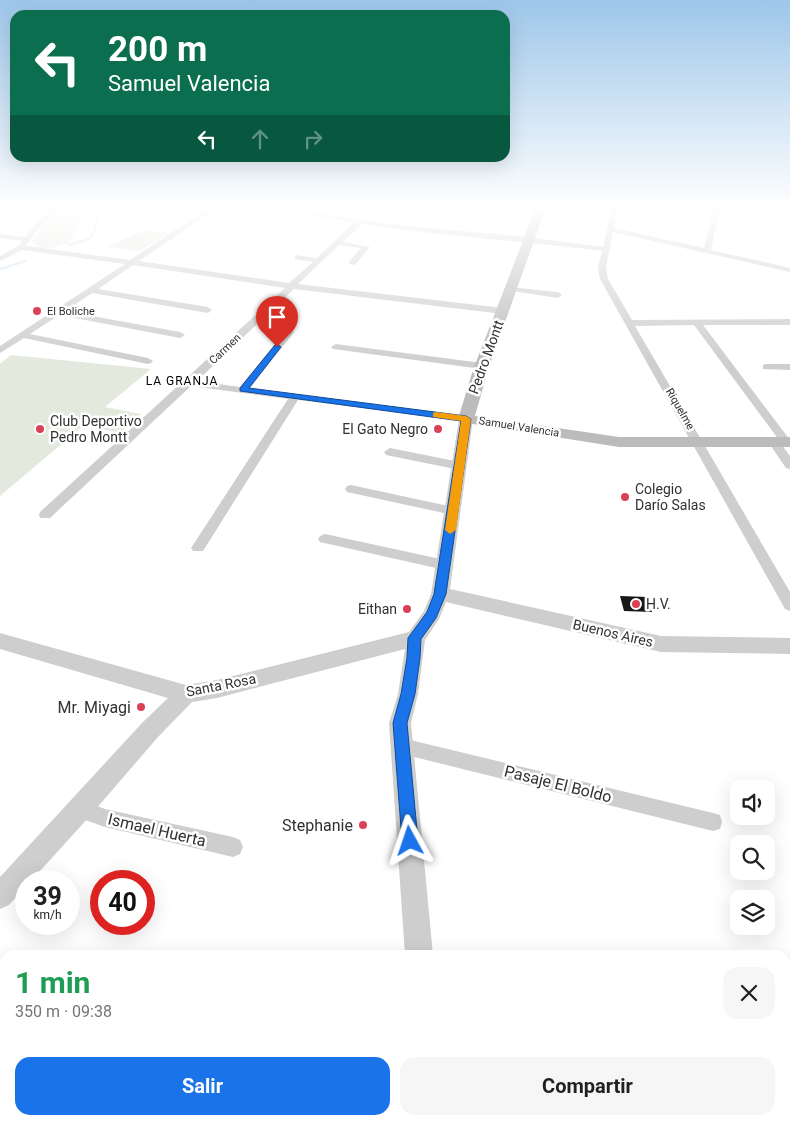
<!DOCTYPE html>
<html lang="es">
<head>
<meta charset="utf-8">
<style>
  :root { --surface:#fff; --page:#f6f6f6; --text:#202124; --muted:#757577; --accent:#1a73e8 }
  body { margin:0; font-family:Roboto,sans-serif; background:var(--page); color:var(--text); height:100vh; display:flex; flex-direction:column; font-size:19px; white-space:nowrap }
  * { box-sizing:border-box; margin:0 }
  p { font-size:16px; color:var(--muted) }
  .icon { flex:none; width:28px; height:28px; fill:none; stroke:currentColor; stroke-width:2; stroke-linecap:round; stroke-linejoin:round }
  .map { position:relative; flex:1; overflow:hidden }
  .sheet { position:absolute; left:0px; top:950px; width:790px; height:175px; display:flex; flex-direction:column; background:var(--surface); border-radius:15px 15px 0 0; box-shadow:0 5px 20px #0002 }
  .sheet>* { flex:none }
  .hud { position:absolute; left:10px; top:10px; width:500px; height:152px; border-radius:15px; box-shadow:0 5px 20px #0002; background:#0b6e4f; color:#fff; overflow:hidden }
  .buttons { position:absolute; left:730px; top:780px; display:grid; gap:10px }
  .buttons a { display:grid; place-items:center; width:45px; height:45px; border-radius:10px; background:var(--surface); box-shadow:0 5px 20px #0002; font-size:25px }
  .speed { position:absolute; left:15px; top:870px; display:flex; gap:10px; font-size:25px; font-weight:700; text-align:center }
  .speed>* { display:grid; place-content:center; width:65px; height:65px; border-radius:50%; background:var(--surface); box-shadow:0 5px 20px #0002; line-height:1 }
  .speed small { font-size:12px; font-weight:400 }
  .speed .limit { border:8px solid #d22; background:#fff; color:#111 }
  .pin { position:absolute; display:grid; place-items:center; width:42px; height:42px; color:#fff; margin:-51px -21px; border-radius:50% 50% 50% 0; rotate:-45deg; box-shadow:0 0 5px #0007 }
  .pin .icon { rotate:45deg }
  .me { position:absolute; width:55px; margin:-28px; rotate:355deg; stroke-linejoin:round; filter:drop-shadow(0 0 4px #0008) }
  .turn { display:flex; align-items:center; gap:18px; height:105px; padding:0 15px; font-size:22px }
  .turn .icon { width:65px; height:65px; stroke-width:2.5 }
  .turn b { display:block; font-size:35px; line-height:42px }
  .lanes { display:flex; align-items:center; height:48px; padding:0 15px; background:#0003; justify-content:center; gap:25px; direction:ltr }
  .lanes .off { opacity:.35 }
  .round { display:grid; place-items:center; flex:none; width:52px; height:52px; border-radius:15px; background:var(--page) }
  .head { display:flex; align-items:center; justify-content:space-between; height:85px; padding:0 15px }
  h1 { font-size:30px; font-weight:700; line-height:38px; color:#1e9e55 }
  .action { display:flex; gap:10px; margin-top:auto; padding:10px 15px }
  .action a { flex:1; height:58px; border-radius:15px; background:var(--accent); color:#fff; font-size:20px; font-weight:700; line-height:58px; text-align:center }
  .action a+a { background:var(--page); color:var(--text) }
  .map>svg:first-child { display:block }
  .green { fill:#e4e9dd }
  .lines { fill:none; stroke-linecap:round; stroke-linejoin:round }
  .stream { stroke:#cee1ea; stroke-width:2.5 }
  .building { fill:#181818 }
  .minor { fill:#cecece; fill-rule:evenodd }
  .tertiary { fill:#cecece; fill-rule:evenodd }
  .secondary { fill:#bbb; fill-rule:evenodd }
  .route { fill:#1a73e8; stroke:#114b97 }
  .slow { fill:#f59e0b }
  .poi-dot { fill:#da4156; stroke:#fff; stroke-width:2 }
  .labels { text-anchor:middle; dominant-baseline:central; stroke-width:5; stroke-linejoin:round; paint-order:stroke }
  .far-poi-label { font-size:11px; fill:#313131; stroke:#fff; text-anchor:start }
  .far-street-label { font-size:11px; fill:#313131; stroke:#fff }
  .far-neighbourhood-label { font-size:12px; letter-spacing:1px; fill:#000; stroke:#fff }
  .street-label { font-size:14px; fill:#313131; stroke:#fff }
  .poi-label { font-size:14px; fill:#313131; stroke:#fff; text-anchor:start }
  .near-poi-label { font-size:16px; fill:#313131; stroke:#fff; text-anchor:end }
  .near-street-label { font-size:16px; fill:#313131; stroke:#fff }
</style>
</head>
<body>
<div class="map">
<svg width="790" height="1125" viewBox="0 0 790 1125">
  <rect width="100%" height="100%" fill="#fff"/>
  <path class="green" d="M 67,208 L 88,210 L 68,243 C 55,247 42,253 32,241 L 46,221 Z
    M 145,230 L 168,233 L 140,251 L 106,247 Z
    M 11,355 L 151,369 L 105,407 L 141,414 L 120,433 L 84,425 L 0,496 L 0,364 Z"/>
  <g class="lines">
    <path class="stream" d="M 69,245 L 91,238 L 97,224 L 96,207
      M 0,269 L 25,261"/>
  </g>
  <path class="building" d="M 620,596 L 648,597 L 652,612 L 624,611 Z"/>
  <g class="lines">
    <path class="minor" d="M 26,207 L 53,209 L 62,207 L 40,226 L 26,246 L 130,260 L 210,207 L 218,207 L 139,261 L 289,283 L 313,262 L 295,259 L 295,255 L 317,258 L 355,222 L 274,210 L 268,211 L 267,210 L 270,207 L 399,225 L 527,237 L 603,247 L 612,207 L 618,207 L 614,228 L 704,248 L 714,207 L 720,207 L 711,250 L 790,268 L 790,272 L 613,232 L 606,267 L 608,279 L 632,320 L 790,319 L 790,325 L 703,325 L 790,440 L 790,444 L 782,444 L 694,325 L 635,326 L 790,592 L 790,611 L 785,609 L 600,279 L 598,267 L 602,251 C 522,241 442,236 362,224 L 343,242 L 370,247 L 355,265 L 348,263 L 361,248 L 339,245 L 298,284 L 503,308 L 507,311 L 503,314 L 294,289 L 197,381 L 240,387 L 286,330 L 289,329 L 294,332 L 250,388 L 466,416 L 471,419 L 470,421 L 298,400 L 203,551 L 193,551 L 191,548 L 193,545 L 288,399 L 191,386 L 50,518 L 40,518 L 39,515 L 40,512 L 285,288 L 133,265 L 98,289 L 208,307 L 212,310 L 208,313 L 92,293 L 65,311 L 180,332 L 185,335 L 180,338 L 59,315 L 30,334 L 148,358 L 153,361 L 151,363 L 148,364 L 24,338 L 0,353 L 0,346 L 125,264 L 22,250 L 0,261 L 0,256 L 18,246 L 22,241 L 0,238 L 0,234 L 25,237 L 36,224 L 49,212 Z
      M 776,207 L 790,207 L 790,210 Z
      M 509,287 L 558,292 L 562,295 L 558,298 L 512,291 L 508,289 Z
      M 336,344 L 482,363 L 487,366 L 482,369 L 333,349 L 331,347 Z
      M 766,364 L 790,364 L 790,370 L 763,369 L 763,365 Z
      M 774,439 L 778,440 L 790,456 L 790,469 L 786,468 L 768,442 Z
      M 390,448 L 460,462 L 466,466 L 460,470 L 386,455 L 384,452 Z
      M 351,485 L 453,507 L 459,511 L 453,515 L 347,492 L 345,489 L 347,486 Z
      M 325,534 L 445,560 L 450,561 L 452,565 L 450,569 L 445,570 L 320,542 L 318,539 L 320,536 Z
      M 402,738 L 713,813 L 720,815 L 722,822 L 720,829 L 713,831 L 402,754 L 396,752 L 393,746 L 396,740 Z
      M 81,800 L 105,809 L 233,837 L 240,840 L 243,847 L 240,854 L 233,857 L 105,827 L 74,816 L 72,809 L 74,802 Z
      M 313,1120 L 343,1120 L 341,1125 L 311,1125 Z
      M 724,1120 L 748,1120 L 750,1125 L 726,1125 Z"/>
    <path class="tertiary" d="M 466,415 L 473,419 L 450,589 L 661,636 L 790,638 L 790,654 L 661,652 L 446,602 L 439,619 L 425,640 L 418,694 L 411,723 L 433,955 L 405,955 L 389,723 L 398,694 L 405,649 L 217,698 L 192,702 L 158,737 L 89,817 L 31,881 L 26,881 L 26,886 L 9,905 L 0,909 L 0,877 L 142,723 L 168,698 L 0,649 L 0,633 L 186,685 L 217,680 L 409,632 L 424,611 L 431,594 L 459,419 Z
      M 785,1067 L 790,1067 L 790,1097 L 785,1097 Z
      M 0,1079 L 5,1079 L 5,1109 L 0,1109 Z"/>
    <path class="secondary" d="M 536,207 L 546,207 L 488,370 L 475,416 L 619,437 L 790,437 L 790,447 L 619,447 L 460,422 L 458,419 L 473,370 Z"/>
  </g>
  <linearGradient id="sky" x2="0" y2="1"><stop stop-color="#9dc6e9"/><stop offset="0.57" stop-color="#fff"/><stop offset="1" stop-color="#fff" stop-opacity="0"/></linearGradient>
  <rect width="790" height="364" fill="url(#sky)"/>
  <path class="route" d="M 277,344 L 281,347 L 249,388 L 466,416 L 471,419 L 446,594 L 436,618 L 421,639 L 420,658 L 415,694 L 407,723 L 418,841 L 416,847 L 410,849 L 404,847 L 402,841 L 393,723 L 401,694 L 407,658 L 408,638 L 427,612 L 434,594 L 461,421 L 240,391 L 240,388 L 275,345 Z"/>
  <path class="slow" d="M 436,412 L 466,416 L 471,419 L 456,530 L 450,534 L 445,530 L 461,421 L 433,417 L 433,413 Z"/>
  <g class="poi-dot">
    <circle cx="37" cy="311" r="5"/>
    <circle cx="40" cy="429" r="5"/>
    <circle cx="438" cy="429" r="5"/>
    <circle cx="625" cy="497" r="5"/>
    <circle cx="636" cy="604" r="5"/>
    <circle cx="407" cy="609" r="5"/>
    <circle cx="141" cy="707" r="5"/>
    <circle cx="363" cy="825" r="5"/>
  </g>
  <g class="labels">
    <g class="far-poi-label">
      <text x="47" y="311">El Boliche</text>
    </g>
    <g class="far-street-label">
      <text transform="translate(225 349) rotate(-44)">Carmen</text>
      <text transform="translate(680 409) rotate(60)">Riquelme</text>
      <text transform="translate(519 427) rotate(9)">Samuel Valencia</text>
    </g>
    <g class="far-neighbourhood-label">
      <text x="182" y="381">LA GRANJA</text>
    </g>
    <g class="street-label">
      <text transform="translate(486 357) rotate(-70)">Pedro Montt</text>
      <text transform="translate(613 633) rotate(13)">Buenos Aires</text>
      <text transform="translate(221 685) rotate(-11)">Santa Rosa</text>
    </g>
    <g class="poi-label">
      <text x="50" y="421">Club Deportivo<tspan x="50" dy="16">Pedro Montt</tspan></text>
      <text x="428" y="429" text-anchor="end">El Gato Negro</text>
      <text x="635" y="489">Colegio<tspan x="635" dy="16">Darío Salas</tspan></text>
      <text x="646" y="604">H.V.</text>
      <text x="397" y="609" text-anchor="end">Eithan</text>
    </g>
    <g class="near-poi-label">
      <text x="131" y="707">Mr. Miyagi</text>
      <text x="353" y="825">Stephanie</text>
    </g>
    <g class="near-street-label">
      <text transform="translate(558 784) rotate(14)">Pasaje El Boldo</text>
      <text transform="translate(157 830) rotate(13)">Ismael Huerta</text>
    </g>
  </g>
</svg>
<div class="buttons">
<a><svg class="icon" aria-label="sound" viewBox="0 0 24 24"><path d="M4 9h4l5-4v14l-5-4H4zM17 9q2 3 0 6"/></svg></a>
<a><svg class="icon" aria-label="search" viewBox="0 0 24 24"><circle cx="10" cy="10" r="6"/><path d="M15 15l6 6"/></svg></a>
<a><svg class="icon" aria-label="layers" viewBox="0 0 24 24"><path d="M12 4l9 5-9 5-9-5zM3 14l9 5 9-5"/></svg></a>
</div>
<div class="speed"><div>39<small>km/h</small></div><div class="limit">40</div></div>
<div class="pin" style="left:277px;top:347px;background:#d93025"><svg class="icon" aria-label="arrive" viewBox="0 0 24 24"><path d="M6 21V4h12l-3 4 3 4H6"/></svg></div>
<svg class="me" style="left:410px;top:841px" viewBox="-20 -20 40 40"><path d="M0-17L14 15 0 8-14 15z" fill="#1a73e8" stroke="#fff" stroke-width="4"/></svg>
<div class="hud">
<div class="turn"><svg class="icon" aria-label="left" viewBox="0 0 24 24"><path d="M17 20v-9H6M10 6l-5 5 5 5"/></svg><div><b>200 m</b>Samuel Valencia</div></div>
<div class="lanes"><svg class="icon" aria-label="left" viewBox="0 0 24 24"><path d="M17 20v-9H6M10 6l-5 5 5 5"/></svg><svg class="icon off" aria-label="ahead" viewBox="0 0 24 24"><path d="M12 20V5M6 11l6-6 6 6"/></svg><svg class="icon off" aria-label="right" viewBox="0 0 24 24"><path d="M7 20v-9h11M14 6l5 5-5 5"/></svg></div>
</div>
<section class="sheet">
<div class="head"><div><h1>1 min</h1><p>350 m · 09:38</p></div><a class="round"><svg class="icon" aria-label="close" viewBox="0 0 24 24"><path d="M6 6l12 12M18 6L6 18"/></svg></a></div>
<div class="action"><a>Salir</a><a>Compartir</a></div>
</section>
</div>
</body>
</html>
